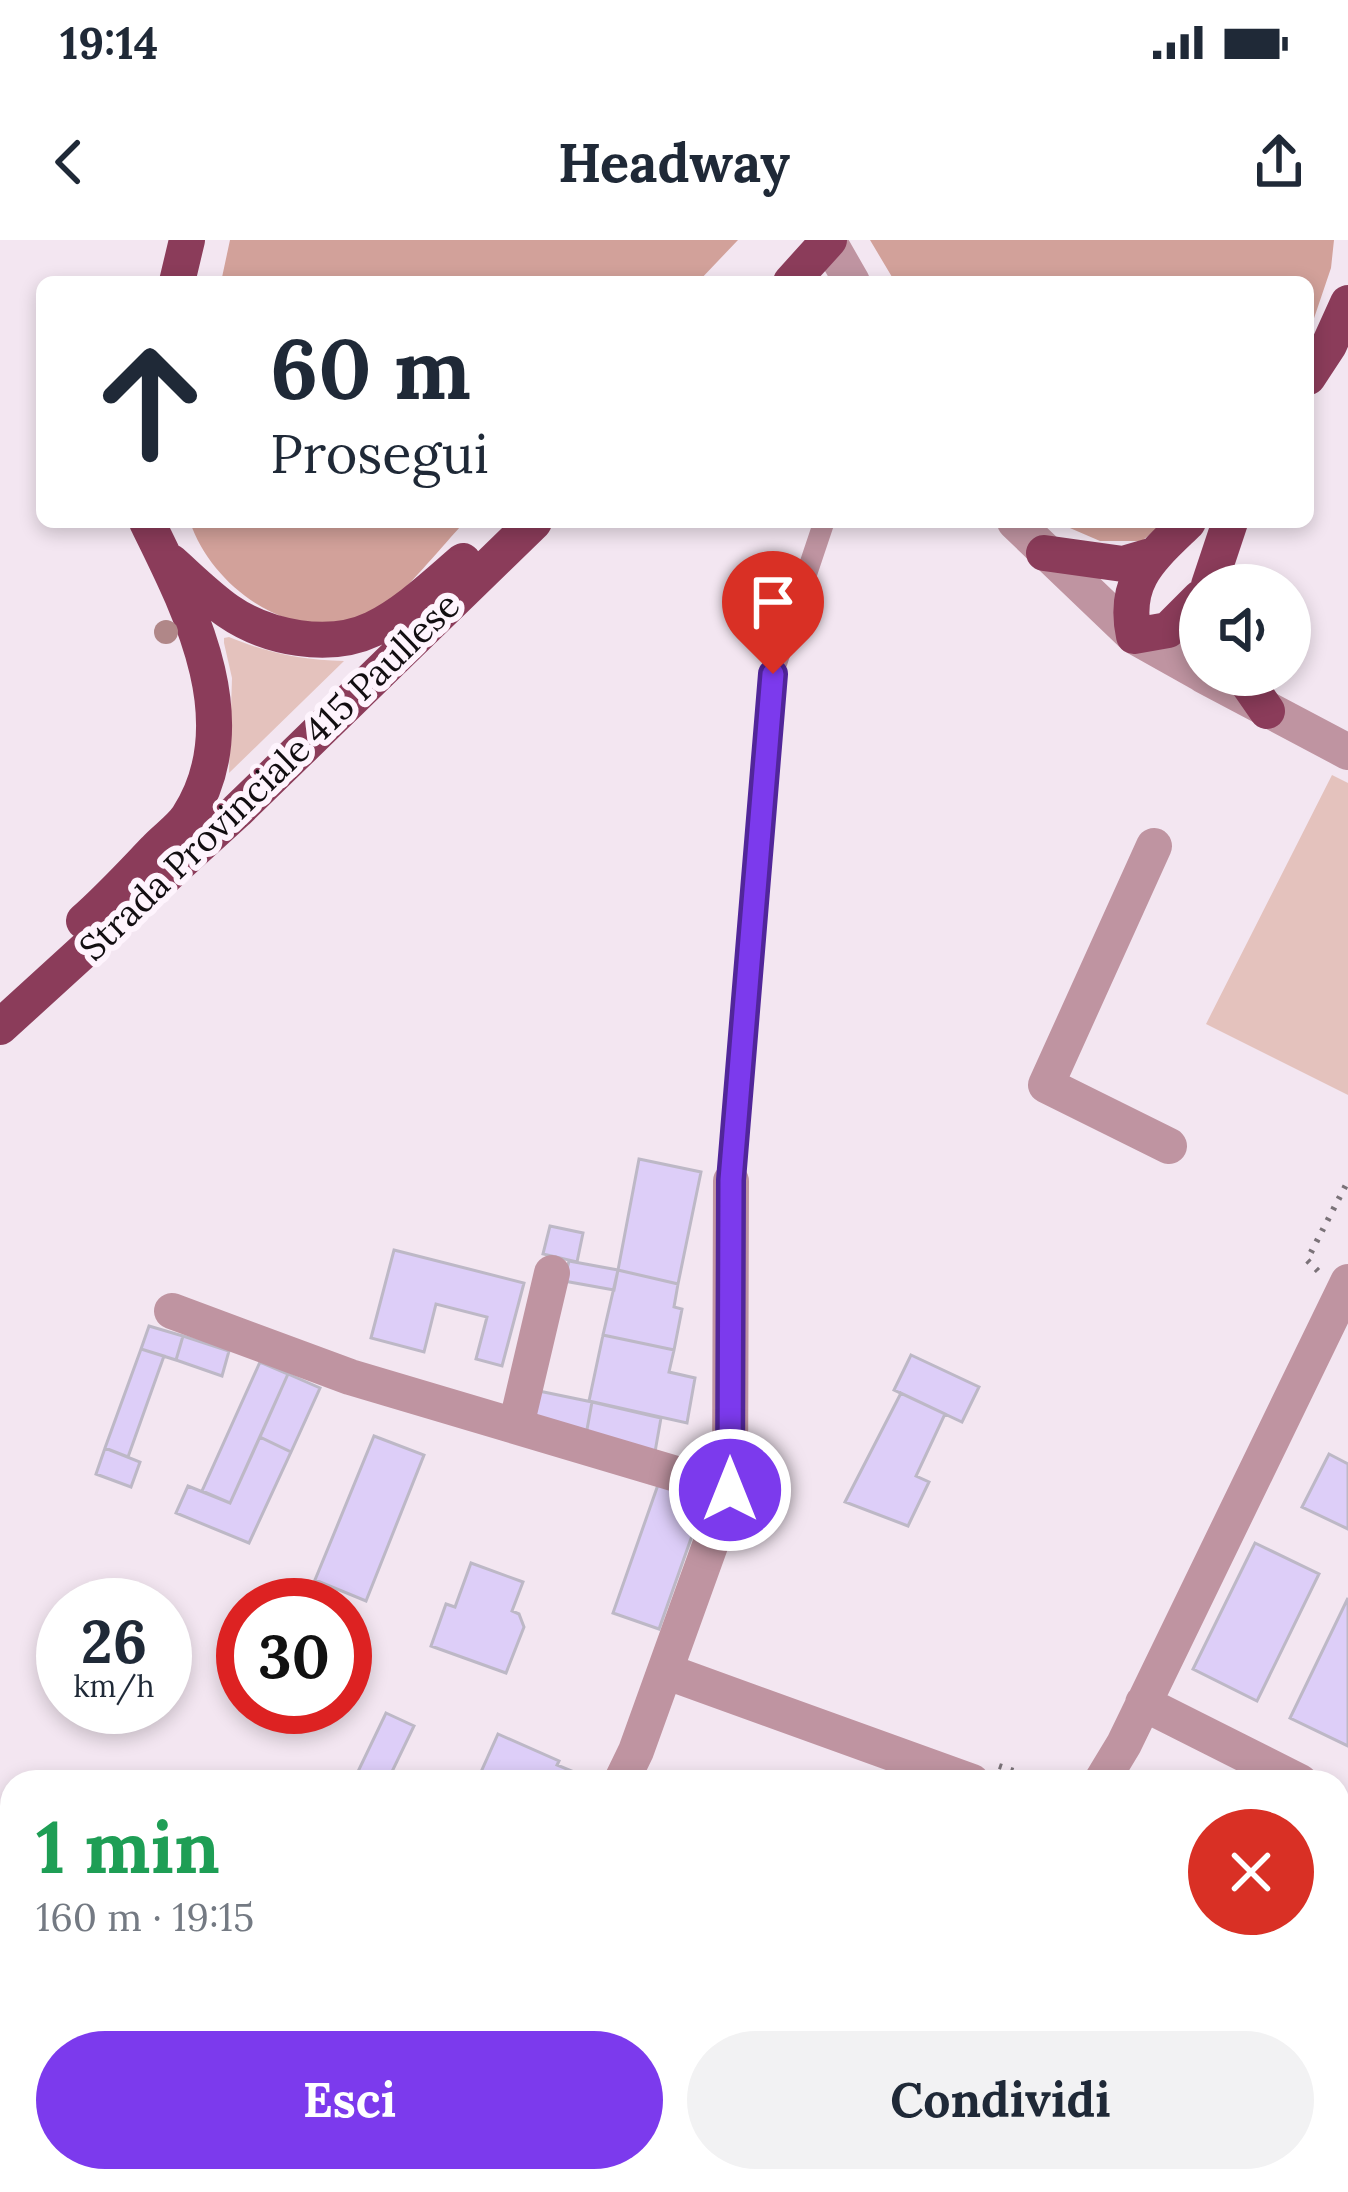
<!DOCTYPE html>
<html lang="it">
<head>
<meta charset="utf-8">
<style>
  :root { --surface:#fff; --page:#f2f2f3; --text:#1f2937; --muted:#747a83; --accent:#7c3aed }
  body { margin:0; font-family:Lora,serif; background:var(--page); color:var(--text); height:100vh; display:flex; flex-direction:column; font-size:45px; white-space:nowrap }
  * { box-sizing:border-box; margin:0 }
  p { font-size:39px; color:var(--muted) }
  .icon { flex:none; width:66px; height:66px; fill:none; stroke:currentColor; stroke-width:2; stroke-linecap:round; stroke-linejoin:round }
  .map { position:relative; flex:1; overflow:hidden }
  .sheet { position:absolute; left:0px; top:1530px; width:1350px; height:423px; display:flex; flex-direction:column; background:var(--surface); border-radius:36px 36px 0 0; box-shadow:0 6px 18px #0003 }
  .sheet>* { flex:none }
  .banner { position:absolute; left:36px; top:36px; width:1278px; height:252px; border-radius:18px; box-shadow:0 6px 18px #0003; background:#fff; color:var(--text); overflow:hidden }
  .controls { position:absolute; left:1179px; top:324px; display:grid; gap:24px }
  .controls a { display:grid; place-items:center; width:132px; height:132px; border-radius:50%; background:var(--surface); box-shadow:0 6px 18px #0003; font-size:60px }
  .speed { position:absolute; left:36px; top:1338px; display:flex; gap:24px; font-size:60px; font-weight:700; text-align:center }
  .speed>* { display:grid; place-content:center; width:156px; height:156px; border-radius:50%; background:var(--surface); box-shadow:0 6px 18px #0003; line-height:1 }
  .speed small { font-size:30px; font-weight:400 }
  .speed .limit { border:18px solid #d22; background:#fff; color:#111 }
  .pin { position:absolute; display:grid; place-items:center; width:102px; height:102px; color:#fff; margin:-123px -51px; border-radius:50% 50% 50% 0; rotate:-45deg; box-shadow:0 0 12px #0007 }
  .pin .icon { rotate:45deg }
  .me { position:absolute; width:132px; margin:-66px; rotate:0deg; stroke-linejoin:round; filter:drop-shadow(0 0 9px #0008) }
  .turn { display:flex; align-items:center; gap:42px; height:252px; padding:0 36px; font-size:54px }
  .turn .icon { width:156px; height:156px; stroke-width:2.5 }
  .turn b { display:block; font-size:84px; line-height:102px }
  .round { display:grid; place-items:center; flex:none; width:126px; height:126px; border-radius:63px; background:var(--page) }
  .headline { display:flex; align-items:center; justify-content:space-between; height:204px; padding:0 36px }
  h1 { font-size:72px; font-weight:700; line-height:90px; color:#1e9e55 }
  .action { display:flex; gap:24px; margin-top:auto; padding:24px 36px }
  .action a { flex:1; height:138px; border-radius:72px; background:var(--accent); color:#fff; font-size:48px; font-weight:700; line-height:138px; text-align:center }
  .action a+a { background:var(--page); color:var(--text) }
  .status { display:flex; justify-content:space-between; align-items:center; height:84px; padding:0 60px; background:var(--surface); direction:ltr }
  .status svg { height:33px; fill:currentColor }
  header { display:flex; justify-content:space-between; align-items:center; height:156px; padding:0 36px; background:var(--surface); font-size:54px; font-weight:700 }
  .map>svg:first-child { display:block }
  .green { fill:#e4c2bd }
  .forest { fill:#d2a19a }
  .building { fill:#ddcef8; stroke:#bdb8c6; stroke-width:3 }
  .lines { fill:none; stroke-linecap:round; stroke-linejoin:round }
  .path { stroke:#7a7278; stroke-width:6; stroke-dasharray:3 9; stroke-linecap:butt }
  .service { stroke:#bf94a1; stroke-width:21 }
  .minor { stroke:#bf94a1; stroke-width:36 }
  .tertiary { stroke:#bf94a1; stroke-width:36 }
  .trunk { stroke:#8b3c5a; stroke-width:36 }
  .tree { fill:#b08788 }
  .route-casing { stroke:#51269a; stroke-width:30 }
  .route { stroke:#7c3aed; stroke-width:21 }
  .labels { text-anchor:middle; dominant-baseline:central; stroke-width:12; stroke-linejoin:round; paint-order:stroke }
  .street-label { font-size:36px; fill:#120e11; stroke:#fef4fd }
</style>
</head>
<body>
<div class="status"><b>19:14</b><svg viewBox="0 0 49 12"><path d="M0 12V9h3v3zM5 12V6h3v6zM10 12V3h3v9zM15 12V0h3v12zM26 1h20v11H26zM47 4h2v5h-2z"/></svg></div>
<header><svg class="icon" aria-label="back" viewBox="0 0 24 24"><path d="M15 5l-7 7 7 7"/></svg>Headway<svg class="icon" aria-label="share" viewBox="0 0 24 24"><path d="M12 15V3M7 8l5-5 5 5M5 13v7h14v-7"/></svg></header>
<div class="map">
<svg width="1348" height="1952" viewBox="0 0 1348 1952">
  <rect width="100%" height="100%" fill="#f3e6f1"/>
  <path class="green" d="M 229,397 C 268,413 302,420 344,421 L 229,533 L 232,438 L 224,403 L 224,398 Z
    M 1332,535 L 1348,543 L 1348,855 L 1206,784 Z"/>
  <path class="forest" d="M 230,0 L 738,0 L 698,42 L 221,42 Z
    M 870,0 L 1334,0 L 1331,28 L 1308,96 L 1308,42 L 895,42 Z
    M 190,282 L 465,282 C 444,303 397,363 374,374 C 300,410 214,352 190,282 Z
    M 1056,282 L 1164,282 L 1142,301 L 1100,301 Z"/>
  <path class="building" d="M 639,919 L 701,932 L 678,1044 L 618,1030 Z
    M 550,986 L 583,993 L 577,1022 L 543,1014 Z
    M 394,1010 L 524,1043 L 502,1126 L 476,1119 L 487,1077 L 436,1064 L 424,1112 L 371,1098 Z
    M 569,1021 L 618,1030 L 614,1050 L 564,1041 Z
    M 618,1030 L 678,1044 L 674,1067 L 682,1069 L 674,1110 L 603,1095 Z
    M 149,1086 L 183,1096 L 176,1120 L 141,1109 Z
    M 603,1095 L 674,1110 L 669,1132 L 695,1138 L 687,1183 L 589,1161 Z
    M 183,1096 L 229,1111 L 222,1136 L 176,1120 Z
    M 141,1109 L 164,1116 L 128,1217 L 105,1208 Z
    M 911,1115 L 979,1147 L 962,1182 L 894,1150 Z
    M 260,1122 L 288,1134 L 230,1263 L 202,1251 Z
    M 288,1134 L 320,1148 L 291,1212 L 260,1197 Z
    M 534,1150 L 592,1162 L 586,1195 L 527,1177 Z
    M 901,1153 L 945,1174 L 916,1236 L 929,1242 L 908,1286 L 845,1262 Z
    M 592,1162 L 661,1178 L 655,1212 L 586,1195 Z
    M 374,1196 L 424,1215 L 366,1361 L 315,1340 Z
    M 260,1197 L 291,1212 L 249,1303 L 176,1273 L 188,1246 L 230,1263 Z
    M 105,1208 L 140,1222 L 131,1247 L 96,1234 Z
    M 1329,1214 L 1348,1224 L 1348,1289 L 1302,1267 Z
    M 659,1242 L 705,1259 L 659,1389 L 613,1373 Z
    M 1255,1303 L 1319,1334 L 1257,1461 L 1193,1429 Z
    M 471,1323 L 523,1342 L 512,1371 L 519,1374 L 524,1387 L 506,1433 L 431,1406 L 446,1364 L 455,1367 Z
    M 1348,1358 L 1348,1506 L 1290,1478 Z
    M 386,1473 L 414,1486 L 387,1542 L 353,1542 Z
    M 498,1494 L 559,1521 L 557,1525 L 598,1542 L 504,1542 L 481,1532 Z
    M 12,1930 L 12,1941 L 67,1941 L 62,1952 L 3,1952 Z
    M 348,1941 L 409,1941 L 404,1952 L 346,1952 Z
    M 649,1941 L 651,1941 L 662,1952 L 639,1952 Z
    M 651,1941 L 688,1941 L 683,1952 L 662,1952 Z"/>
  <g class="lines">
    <path class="path" d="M 1318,1031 L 1307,1020 L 1348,941
      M 999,1526 L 1047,1542"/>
    <path class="service" d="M 731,941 L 773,434 L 824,282"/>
    <path class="minor" d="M 1154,606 L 1046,845 L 1169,906
      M 172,1071 L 350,1137 L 730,1250
      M 516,1186 L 552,1033
      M 665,1431 L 972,1542
      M 1143,1463 L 1300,1542
      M 621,1542 L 636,1511 L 730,1250 L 731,941
      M 1101,1542 L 1124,1504 L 1348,1042
      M 431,1952 L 433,1941"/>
    <path class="tertiary" d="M 828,0 L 852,42
      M 1015,282 L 1134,396 L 1200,433
      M 1203,435 L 1348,512"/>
    <path class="trunk" d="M 177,42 L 187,0
      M 791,42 L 829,0
      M 1308,137 L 1329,105 L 1348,63
      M 1188,282 C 1151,318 1122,340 1134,396 L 1168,390 L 1200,358
      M 1044,313 L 1123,324 L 1154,315
      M 171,322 C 189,338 208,357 228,371 C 267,398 329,410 373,389 C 406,373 435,345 463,321
      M 1209,345 L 1230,282
      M 1242,435 L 1267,471
      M 84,681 C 109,659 132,634 155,610 C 165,599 180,589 188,577 C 249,483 190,369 147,282
      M 0,787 L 237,571 L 534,282"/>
  </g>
  <circle class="tree" cx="166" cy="392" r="12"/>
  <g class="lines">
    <g class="route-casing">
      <path id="route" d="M 730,1250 L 731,940 L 773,434"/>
    </g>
    <use href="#route" class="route"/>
  </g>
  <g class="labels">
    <g class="street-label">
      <text transform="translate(269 536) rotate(-44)">Strada Provinciale 415 Paullese</text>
    </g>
  </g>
</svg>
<div class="controls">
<a><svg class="icon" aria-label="sound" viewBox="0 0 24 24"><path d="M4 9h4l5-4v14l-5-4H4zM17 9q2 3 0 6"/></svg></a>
</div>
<div class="speed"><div>26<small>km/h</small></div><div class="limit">30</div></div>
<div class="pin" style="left:773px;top:434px;background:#d93025"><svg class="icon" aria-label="arrive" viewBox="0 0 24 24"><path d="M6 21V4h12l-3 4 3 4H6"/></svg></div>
<svg class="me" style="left:730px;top:1250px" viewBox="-20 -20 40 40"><circle r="17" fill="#7c3aed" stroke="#fff" stroke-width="3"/><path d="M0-11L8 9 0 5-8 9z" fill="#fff"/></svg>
<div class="banner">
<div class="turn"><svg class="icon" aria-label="ahead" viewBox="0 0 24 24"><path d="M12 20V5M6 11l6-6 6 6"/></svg><div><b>60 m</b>Prosegui</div></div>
</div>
<section class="sheet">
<div class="headline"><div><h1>1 min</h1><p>160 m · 19:15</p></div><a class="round" style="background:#d93025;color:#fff"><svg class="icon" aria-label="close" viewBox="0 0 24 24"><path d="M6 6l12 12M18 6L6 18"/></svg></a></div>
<div class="action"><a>Esci</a><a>Condividi</a></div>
</section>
</div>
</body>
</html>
